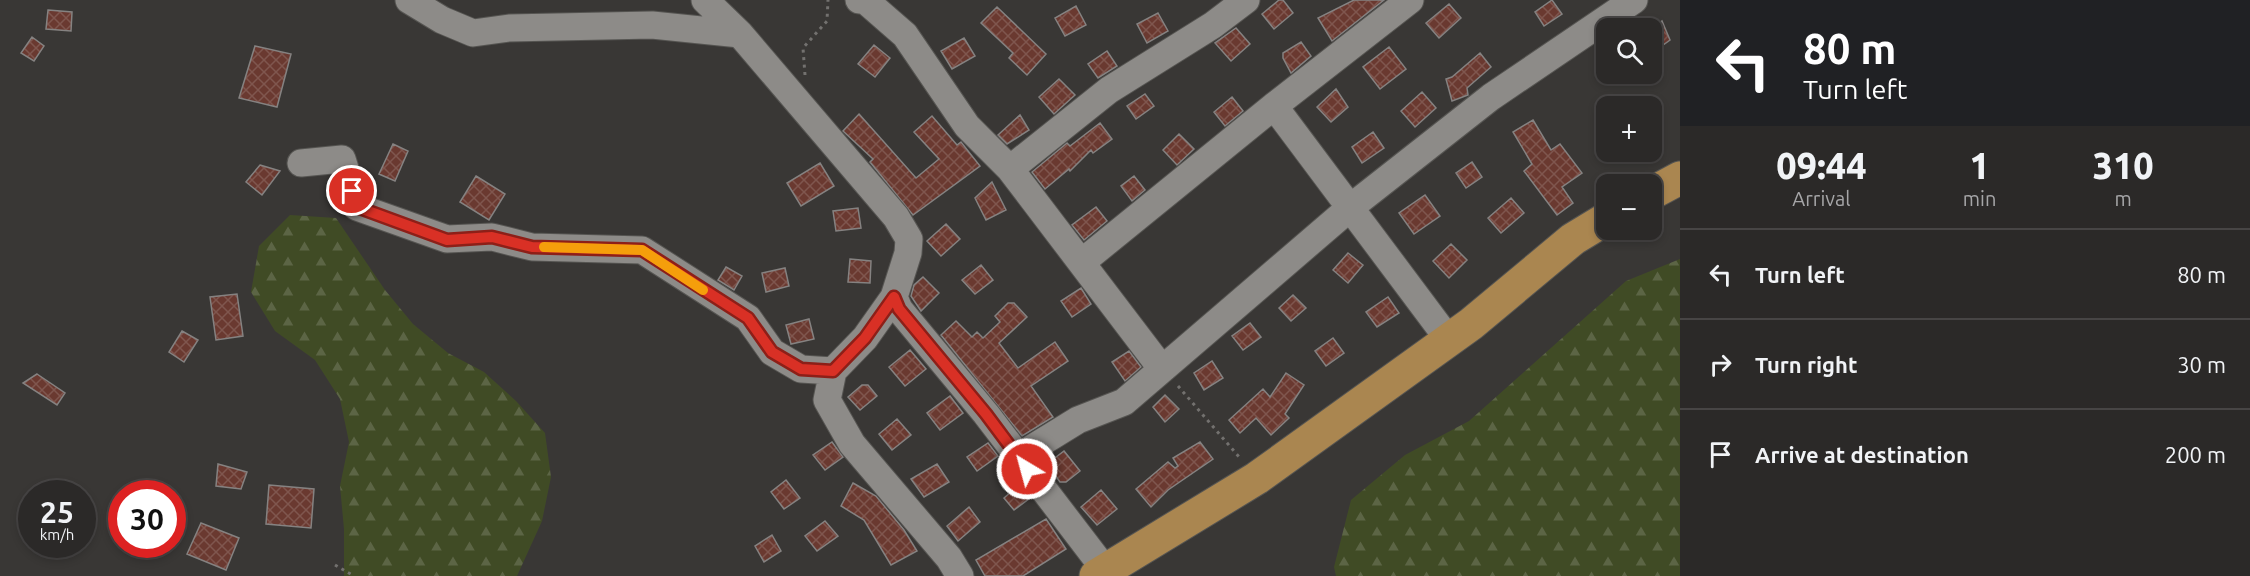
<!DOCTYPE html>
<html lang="en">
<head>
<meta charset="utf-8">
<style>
  :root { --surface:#2b2928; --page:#373534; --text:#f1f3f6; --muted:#a6a6a8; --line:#474545 }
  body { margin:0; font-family:Ubuntu,sans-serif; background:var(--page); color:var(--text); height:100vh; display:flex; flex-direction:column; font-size:22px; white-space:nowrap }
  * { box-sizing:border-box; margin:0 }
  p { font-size:20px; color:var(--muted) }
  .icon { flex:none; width:33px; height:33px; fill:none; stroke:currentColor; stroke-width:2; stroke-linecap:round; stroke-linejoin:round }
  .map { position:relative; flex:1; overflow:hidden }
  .drawer { display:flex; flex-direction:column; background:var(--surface); width:570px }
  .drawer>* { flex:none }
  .hud { background:#202124; color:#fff; overflow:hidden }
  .controls { position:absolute; left:1596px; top:18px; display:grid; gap:12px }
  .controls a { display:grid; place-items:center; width:66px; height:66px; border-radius:12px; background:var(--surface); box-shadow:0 3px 9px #0003,0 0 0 2px var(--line); font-size:30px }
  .speed { position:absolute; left:18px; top:480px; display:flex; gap:12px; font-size:30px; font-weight:700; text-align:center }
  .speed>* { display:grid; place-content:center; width:78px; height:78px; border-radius:50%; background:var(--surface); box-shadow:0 3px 9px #0003,0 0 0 2px var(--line); line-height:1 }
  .speed small { font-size:15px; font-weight:400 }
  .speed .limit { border:9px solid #d22; background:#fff; color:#111 }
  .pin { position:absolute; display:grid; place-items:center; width:51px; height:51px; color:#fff; margin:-26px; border:3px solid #fff; border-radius:50%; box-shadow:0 2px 6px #0007 }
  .me { position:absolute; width:66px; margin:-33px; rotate:323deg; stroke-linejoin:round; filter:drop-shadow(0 0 4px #0008) }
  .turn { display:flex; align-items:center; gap:21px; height:126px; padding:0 24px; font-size:27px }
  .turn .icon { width:78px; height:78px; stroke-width:2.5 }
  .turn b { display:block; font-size:42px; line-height:51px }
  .eta { display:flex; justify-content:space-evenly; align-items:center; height:102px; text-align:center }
  .eta b { font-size:36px; font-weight:800; line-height:42px }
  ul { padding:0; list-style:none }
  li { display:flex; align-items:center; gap:18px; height:90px; padding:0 24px; border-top:2px solid var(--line) }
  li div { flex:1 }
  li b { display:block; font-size:22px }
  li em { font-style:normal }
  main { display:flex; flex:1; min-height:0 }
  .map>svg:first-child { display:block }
  .forest { fill:url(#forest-firs) }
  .building { fill:url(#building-cross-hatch); stroke:#858281; stroke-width:1.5 }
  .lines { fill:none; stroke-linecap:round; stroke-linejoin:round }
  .minor-casing { stroke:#555451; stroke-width:29 }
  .major-casing { stroke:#555451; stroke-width:35 }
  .path { stroke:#73716f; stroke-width:3; stroke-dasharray:3 4.5; stroke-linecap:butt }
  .minor { stroke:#8d8b88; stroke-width:27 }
  .major { stroke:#aa8650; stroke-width:33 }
  .route-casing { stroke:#8d1f18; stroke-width:15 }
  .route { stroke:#d93025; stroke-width:10 }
  .slow { stroke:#f59e0b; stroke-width:10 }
</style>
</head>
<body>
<main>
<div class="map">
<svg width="1680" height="576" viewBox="0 0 1680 576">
  <defs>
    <pattern id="forest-firs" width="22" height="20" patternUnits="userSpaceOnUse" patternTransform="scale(1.5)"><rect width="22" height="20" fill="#404b25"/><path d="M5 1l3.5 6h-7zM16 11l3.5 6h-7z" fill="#5c6545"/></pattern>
    <pattern id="building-cross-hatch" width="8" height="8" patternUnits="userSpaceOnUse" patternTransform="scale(1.5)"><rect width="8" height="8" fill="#6a3930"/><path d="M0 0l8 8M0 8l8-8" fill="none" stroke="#7f564e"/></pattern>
  </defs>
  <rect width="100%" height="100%" fill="#393735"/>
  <path class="forest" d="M 290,215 L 336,218 L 385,290 L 413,324 L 448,353 L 484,372 L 516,401 L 545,433 L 551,477 L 542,521 L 517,576 L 344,576 L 344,529 L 340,486 L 349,442 L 340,399 L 315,360 L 275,331 L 251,292 L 259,246 Z
    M 1680,259 L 1680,576 L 1336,576 L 1334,567 L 1351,500 L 1405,455 L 1469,421 L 1626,281 Z"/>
  <path class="building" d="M 1279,0 L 1283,0 L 1293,13 L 1274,29 L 1262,14 Z
    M 1354,0 L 1384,0 L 1332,41 L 1318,18 Z
    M 1552,0 L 1562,14 L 1544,26 L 1535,12 Z
    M 1449,4 L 1461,18 L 1439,38 L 1426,23 Z
    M 1076,6 L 1086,25 L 1065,36 L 1055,18 Z
    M 997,7 L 1046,54 L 1027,75 L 1009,58 L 1013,53 L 981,23 Z
    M 48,10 L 72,12 L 71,31 L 46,29 Z
    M 1158,13 L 1168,31 L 1147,43 L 1137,24 Z
    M 1662,21 L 1670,40 L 1652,53 L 1652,29 Z
    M 1236,28 L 1250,44 L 1231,61 L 1215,43 Z
    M 32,37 L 44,46 L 34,61 L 21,53 Z
    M 964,38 L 975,56 L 952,69 L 941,51 Z
    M 1301,42 L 1311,56 L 1291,73 L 1283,58 L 1283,53 Z
    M 874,45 L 890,58 L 875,77 L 858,64 Z
    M 255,46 L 291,54 L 277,107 L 239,98 Z
    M 1389,47 L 1406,69 L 1380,89 L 1363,67 Z
    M 1107,51 L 1117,66 L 1098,78 L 1088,64 Z
    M 1480,53 L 1491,67 L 1467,88 L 1468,95 L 1452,101 L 1446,79 L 1452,77 Z
    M 1059,79 L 1075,95 L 1054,114 L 1039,97 Z
    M 1336,89 L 1348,107 L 1331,122 L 1317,107 Z
    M 1422,92 L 1436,108 L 1415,127 L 1401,111 Z
    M 1145,94 L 1154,106 L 1136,119 L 1127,106 Z
    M 1232,97 L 1243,111 L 1225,126 L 1214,112 Z
    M 859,114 L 916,178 L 939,159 L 914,132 L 932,116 L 957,145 L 961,142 L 980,166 L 913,215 L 870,162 L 873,159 L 843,131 Z
    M 1020,115 L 1029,130 L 1007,144 L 998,135 Z
    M 1533,120 L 1551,150 L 1560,144 L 1582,173 L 1562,187 L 1573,203 L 1557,215 L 1524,171 L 1532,164 L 1513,132 Z
    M 1100,123 L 1112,139 L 1093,153 L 1091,150 L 1070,171 L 1069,169 L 1045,189 L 1032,172 L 1067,143 L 1070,146 Z
    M 1373,132 L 1384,148 L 1362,163 L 1352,147 Z
    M 1179,134 L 1194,149 L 1177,165 L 1163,150 Z
    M 393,144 L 408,151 L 395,181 L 379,174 Z
    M 1472,162 L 1482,177 L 1466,188 L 1456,173 Z
    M 820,163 L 834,186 L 801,206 L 787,183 Z
    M 260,165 L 280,171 L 262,195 L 246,182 Z
    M 476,176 L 505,194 L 489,220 L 460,202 Z
    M 1134,176 L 1145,190 L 1132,201 L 1121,186 Z
    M 992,182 L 1006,210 L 986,220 L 975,198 Z
    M 1425,195 L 1440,216 L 1414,234 L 1399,213 Z
    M 1511,198 L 1524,213 L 1501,233 L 1488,218 Z
    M 1096,207 L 1107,221 L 1084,240 L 1072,225 Z
    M 858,208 L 861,228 L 836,231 L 833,211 Z
    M 946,224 L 960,239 L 941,256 L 927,241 Z
    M 1451,244 L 1467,260 L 1449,278 L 1433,261 Z
    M 1348,253 L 1363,265 L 1348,283 L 1333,270 Z
    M 850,259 L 871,261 L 870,283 L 848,282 Z
    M 981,265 L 993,280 L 975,294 L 962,280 Z
    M 726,267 L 742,276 L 734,290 L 718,280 Z
    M 785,268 L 789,286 L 766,292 L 762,273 Z
    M 923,277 L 939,293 L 921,311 L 911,296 L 914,285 Z
    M 1081,288 L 1091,304 L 1072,317 L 1061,301 Z
    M 237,294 L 243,336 L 216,340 L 210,297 Z
    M 1293,295 L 1306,308 L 1291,321 L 1279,308 Z
    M 1388,297 L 1399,313 L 1377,327 L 1366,312 Z
    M 1008,303 L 1014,303 L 1027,317 L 999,343 L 1018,368 L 1055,342 L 1068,361 L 1031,386 L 1053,417 L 1022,436 L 941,335 L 956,321 L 972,337 L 977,332 L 983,338 L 1000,322 L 995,316 Z
    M 809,319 L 814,339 L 791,344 L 786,325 Z
    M 1250,323 L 1261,337 L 1243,350 L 1232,336 Z
    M 182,331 L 198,340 L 184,362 L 169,352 Z
    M 1333,338 L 1344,353 L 1326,366 L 1315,351 Z
    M 910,350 L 926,369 L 905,386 L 889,367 Z
    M 1129,351 L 1141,367 L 1125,381 L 1112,362 Z
    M 1212,361 L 1223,378 L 1204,390 L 1194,373 Z
    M 1286,373 L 1304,385 L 1285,414 L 1289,418 L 1271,435 L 1256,418 L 1240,433 L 1229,420 L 1263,389 L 1270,397 Z
    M 37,374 L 65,393 L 57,405 L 23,383 Z
    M 862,385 L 868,385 L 877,396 L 860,410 L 848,397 Z
    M 1165,395 L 1179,409 L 1165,422 L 1153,407 Z
    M 950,396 L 963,413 L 940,430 L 927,413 Z
    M 897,419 L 911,435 L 892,450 L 879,434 Z
    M 832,442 L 843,457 L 825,470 L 813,455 Z
    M 1200,442 L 1213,459 L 1168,490 L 1151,507 L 1136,489 L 1168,462 L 1175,468 L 1178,466 L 1173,458 Z
    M 988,443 L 998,456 L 977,471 L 967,457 Z
    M 1064,451 L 1080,471 L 1066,482 L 1060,482 L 1047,464 Z
    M 218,464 L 247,472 L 241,489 L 216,486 Z
    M 937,464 L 949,482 L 924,497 L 911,479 Z
    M 786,480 L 800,498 L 784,509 L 771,492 Z
    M 853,483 L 876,496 L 904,530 L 917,551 L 891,565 L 864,520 L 841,506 Z
    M 1020,484 L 1030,498 L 1014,510 L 1004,498 Z
    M 269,485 L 314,489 L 311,528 L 266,524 Z
    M 1101,490 L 1117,509 L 1097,525 L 1081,507 Z
    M 969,507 L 980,522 L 958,541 L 947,526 Z
    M 1046,519 L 1066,549 L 1023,576 L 985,576 L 976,560 Z
    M 825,521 L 838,536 L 817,551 L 805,536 Z
    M 201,523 L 239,538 L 226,570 L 187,554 Z
    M 772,535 L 781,551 L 764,562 L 755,546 Z"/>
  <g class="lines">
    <g class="minor-casing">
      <path id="minor" d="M 409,0 L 442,20 L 473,33 L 509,28 L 652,25 L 740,34
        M 705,0 L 740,34 L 896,217 L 909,239 L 908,253 L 894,297 L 899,309 L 986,414 L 1106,571
        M 859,0 L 866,1 L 905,35 L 967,126 L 1010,169 L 1162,369
        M 1410,0 L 1274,106 L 1449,340
        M 301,163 L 342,159 L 357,207 L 447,239 L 492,237 L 532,247 L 642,250 L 748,318 L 772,352 L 801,369 L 833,371
        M 1010,169 L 1109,90 L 1213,25 L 1246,0
        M 1082,262 L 1274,106
        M 894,297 L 865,338 L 833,371 L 827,400 L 852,444 L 949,558 L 960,576
        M 1018,457 L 1078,420 L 1124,402 L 1351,207 L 1491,97 L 1634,0"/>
    </g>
    <g class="major-casing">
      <path id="major" d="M 1652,193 L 1680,178
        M 1096,576 L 1257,478 L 1471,324 L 1573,239 L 1606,219"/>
    </g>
    <path class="path" d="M 805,75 L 803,48 L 827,21 L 828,0
      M 1178,386 L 1240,458
      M 335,565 L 354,576"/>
    <use href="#minor" class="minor"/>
    <use href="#major" class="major"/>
  </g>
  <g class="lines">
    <g class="route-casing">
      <path id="route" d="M 352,191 L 357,207 L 447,240 L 492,237 L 532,247 L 642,250 L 748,318 L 772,352 L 801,369 L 833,371 L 865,338 L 894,297 L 899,309 L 986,414 L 1027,469"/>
    </g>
    <use href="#route" class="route"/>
    <path class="slow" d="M 544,247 L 642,250 L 703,290"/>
  </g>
</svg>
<div class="controls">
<a><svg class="icon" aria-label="search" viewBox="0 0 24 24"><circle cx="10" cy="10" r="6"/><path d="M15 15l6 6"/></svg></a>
<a>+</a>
<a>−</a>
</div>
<div class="speed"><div>25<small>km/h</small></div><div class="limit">30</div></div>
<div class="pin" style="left:352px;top:191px;background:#d93025"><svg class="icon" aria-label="arrive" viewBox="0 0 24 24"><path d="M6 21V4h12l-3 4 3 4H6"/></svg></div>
<svg class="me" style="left:1027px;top:469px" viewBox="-20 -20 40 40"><circle r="17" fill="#d93025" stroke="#fff" stroke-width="3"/><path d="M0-11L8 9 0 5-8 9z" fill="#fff"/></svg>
</div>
<section class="drawer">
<div class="hud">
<div class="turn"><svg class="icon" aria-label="left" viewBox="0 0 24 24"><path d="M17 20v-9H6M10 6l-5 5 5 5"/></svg><div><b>80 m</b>Turn left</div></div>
</div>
<div class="eta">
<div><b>09:44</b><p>Arrival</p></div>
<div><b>1</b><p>min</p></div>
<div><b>310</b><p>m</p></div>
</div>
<ul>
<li><svg class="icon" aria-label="left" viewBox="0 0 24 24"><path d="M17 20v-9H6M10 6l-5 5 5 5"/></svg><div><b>Turn left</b></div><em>80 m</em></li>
<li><svg class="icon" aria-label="right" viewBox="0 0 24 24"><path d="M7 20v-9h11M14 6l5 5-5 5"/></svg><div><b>Turn right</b></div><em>30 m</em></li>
<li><svg class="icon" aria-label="arrive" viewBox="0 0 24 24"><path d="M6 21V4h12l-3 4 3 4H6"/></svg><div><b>Arrive at destination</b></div><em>200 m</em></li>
</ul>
</section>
</main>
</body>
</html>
